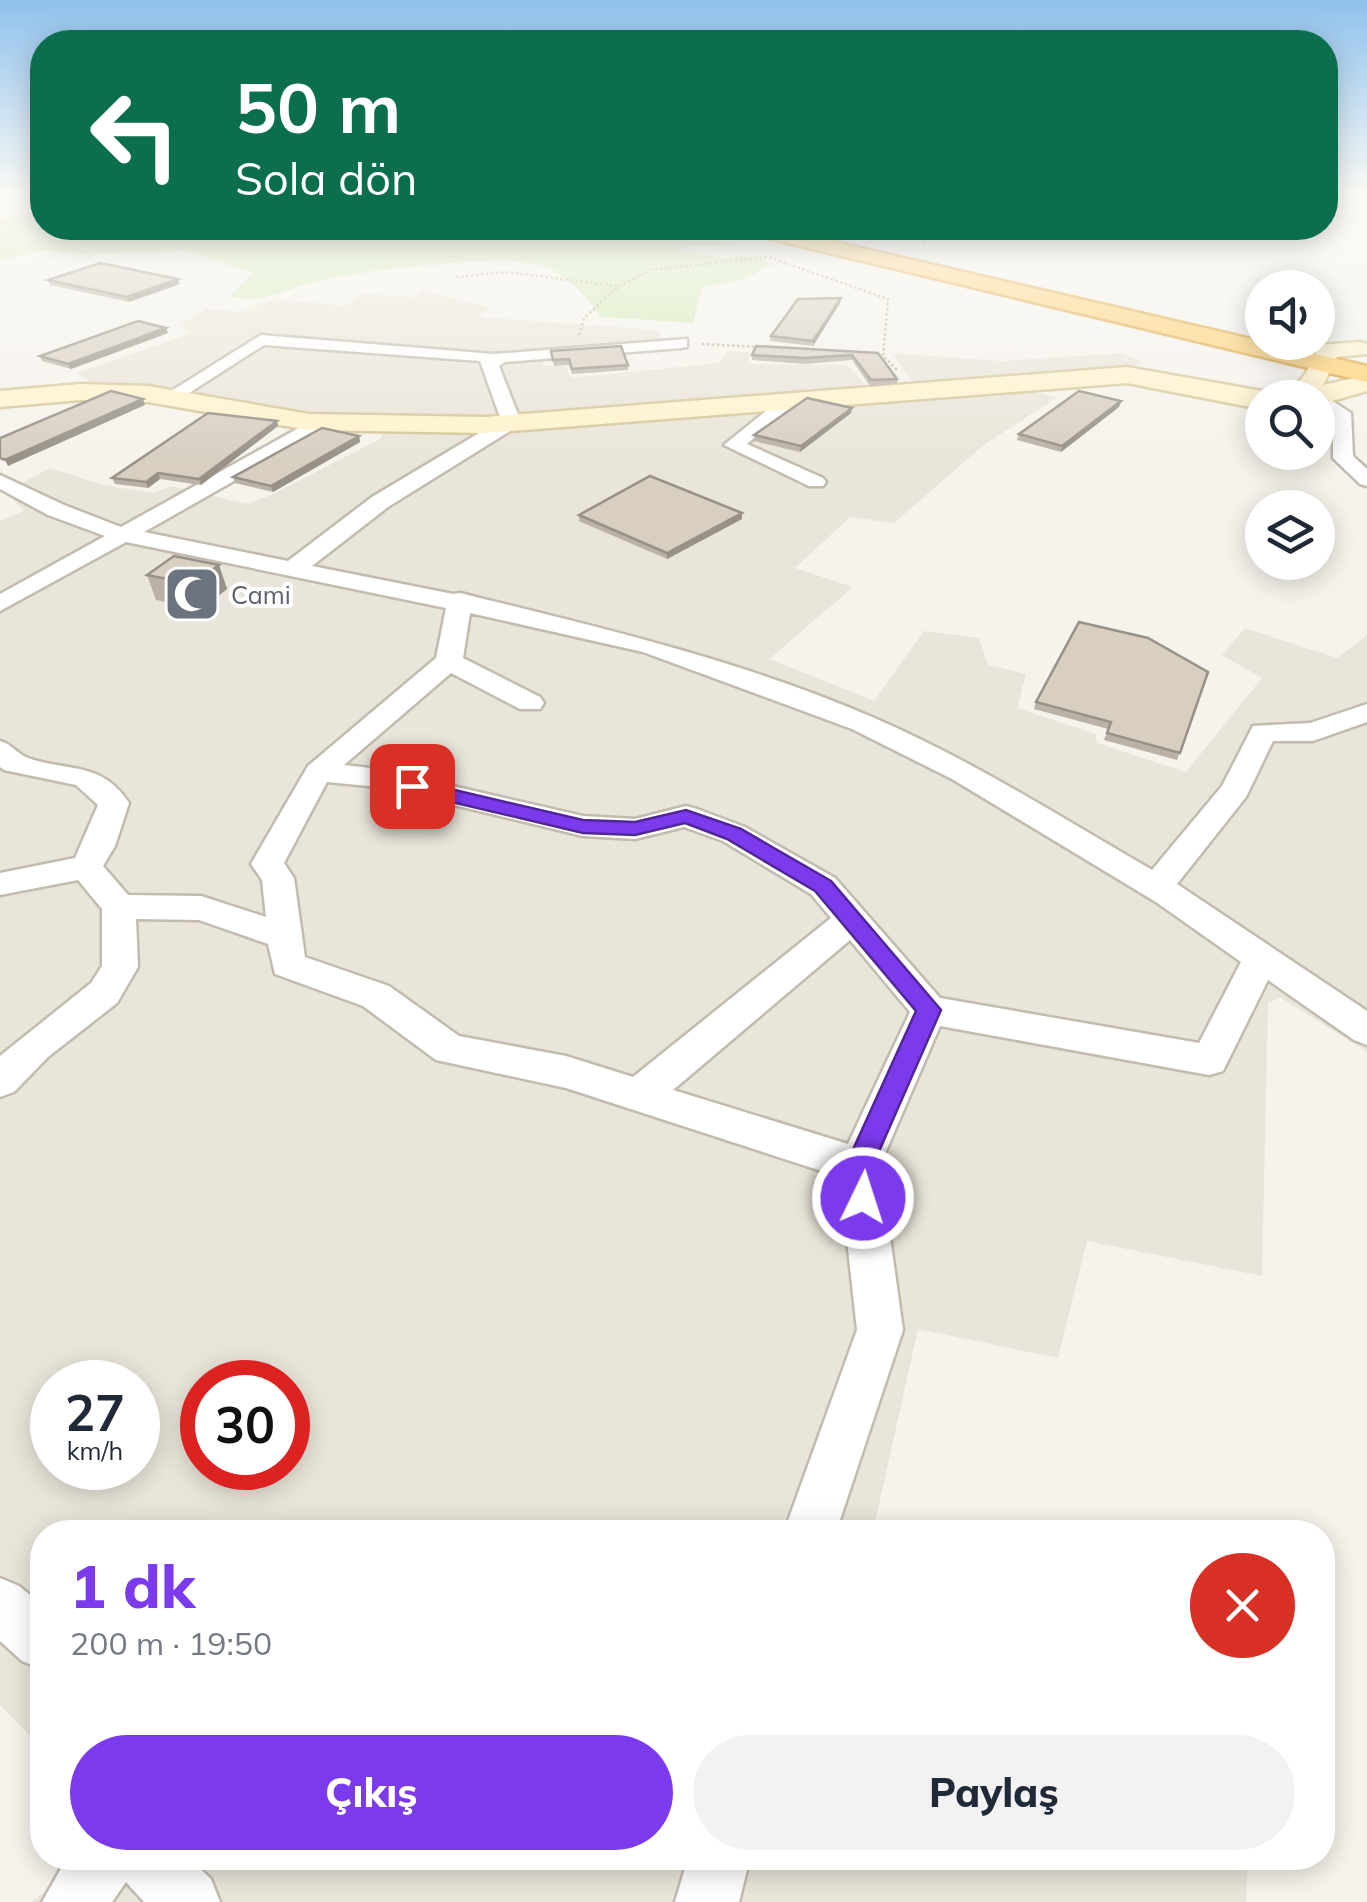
<!DOCTYPE html>
<html lang="tr">
<head>
<meta charset="utf-8">
<style>
  :root { --surface:#fff; --page:#f2f2f3; --text:#1f2937; --muted:#747a83; --accent:#7c3aed }
  body { margin:0; font-family:Mulish,sans-serif; background:var(--page); color:var(--text); height:100vh; display:flex; flex-direction:column; font-size:38px; white-space:nowrap }
  * { box-sizing:border-box; margin:0 }
  p { font-size:32px; color:var(--muted) }
  .icon { flex:none; width:55px; height:55px; fill:none; stroke:currentColor; stroke-width:2; stroke-linecap:round; stroke-linejoin:round }
  .map { position:relative; flex:1; overflow:hidden }
  .drawer { position:absolute; left:30px; top:1520px; width:1305px; height:350px; display:flex; flex-direction:column; background:var(--surface); border-radius:40px; box-shadow:0 5px 25px #0003 }
  .drawer>* { flex:none }
  .top-card { position:absolute; left:30px; top:30px; width:1308px; height:210px; border-radius:40px; box-shadow:0 5px 25px #0003; background:#0b6e4f; color:#fff; overflow:hidden }
  .buttons { position:absolute; left:1245px; top:270px; display:grid; gap:20px }
  .buttons a { display:grid; place-items:center; width:90px; height:90px; border-radius:50%; background:var(--surface); box-shadow:0 5px 25px #0003; font-size:50px }
  .speed { position:absolute; left:30px; top:1360px; display:flex; gap:20px; font-size:50px; font-weight:700; text-align:center }
  .speed>* { display:grid; place-content:center; width:130px; height:130px; border-radius:50%; background:var(--surface); box-shadow:0 5px 25px #0003; line-height:1 }
  .speed small { font-size:25px; font-weight:400 }
  .speed .limit { border:15px solid #d22; background:#fff; color:#111 }
  .pin { position:absolute; display:grid; place-items:center; width:85px; height:85px; color:#fff; margin:-42px; border-radius:20px; box-shadow:0 5px 15px #0006 }
  .me { position:absolute; width:110px; margin:-55px; rotate:4deg; stroke-linejoin:round; filter:drop-shadow(0 0 8px #0008) }
  .turn { display:flex; align-items:center; gap:35px; height:210px; padding:0 40px; font-size:45px }
  .turn .icon { width:130px; height:130px; stroke-width:2.5 }
  .turn b { display:block; font-size:70px; line-height:85px }
  .round { display:grid; place-items:center; flex:none; width:105px; height:105px; border-radius:52px; background:var(--page) }
  .head { display:flex; align-items:center; justify-content:space-between; height:170px; padding:0 40px }
  h1 { font-size:60px; font-weight:800; line-height:75px; color:var(--accent) }
  .primary-button { display:flex; gap:20px; margin-top:auto; padding:20px 40px }
  .primary-button a { flex:1; height:115px; border-radius:60px; background:var(--accent); color:#fff; font-size:40px; font-weight:800; line-height:115px; text-align:center }
  .primary-button a+a { background:var(--page); color:var(--text) }
  .map>svg:first-child { display:block }
  .residential { fill:#eae5da; fill-rule:evenodd }
  .green { fill:#d2eab5 }
  .lines { fill:none; stroke-linecap:round; stroke-linejoin:round }
  .street-casing { stroke:#c2bbae; stroke-width:5 }
  .secondary-casing { stroke:#d6c79b; stroke-width:5 }
  .highway-casing { stroke:#e0a43c; stroke-width:5 }
  .path { stroke:#c4b79f; stroke-width:2.5; stroke-dasharray:2.5 2.5; stroke-linecap:butt }
  .street { fill:#fff; fill-rule:evenodd }
  .secondary { fill:#fff3cd; fill-rule:evenodd }
  .highway { fill:#ffcf6e; fill-rule:evenodd }
  .wall { fill:#bab2a6 }
  .shaded-wall { fill:#979187 }
  .building { fill:#d8cfc1; stroke:#979187; stroke-width:2.5 }
  .route { fill:#7c3aed; stroke:#51269a; stroke-width:2.5 }
  .labels { text-anchor:middle; dominant-baseline:central; stroke-width:8; stroke-linejoin:round; paint-order:stroke }
  .far-worship-label { font-size:25px; fill:#5b616d; stroke:#fff; text-anchor:start }
</style>
</head>
<body>
<div class="map">
<svg width="1367" height="1902" viewBox="0 0 1367 1902">
  <rect width="100%" height="100%" fill="#f6f3ec"/>
  <path class="residential" d="M 423,291 L 491,308 L 476,317 L 659,330 L 661,344 L 544,352 L 543,366 L 566,366 L 571,378 L 718,363 L 729,351 L 750,352 L 747,364 L 847,365 L 878,399 L 922,394 L 891,353 L 1002,361 L 1123,353 L 1145,364 L 1031,377 L 1026,391 L 1058,397 L 985,444 L 894,523 L 850,517 L 795,568 L 853,587 L 769,659 L 874,701 L 924,631 L 979,638 L 988,665 L 1026,674 L 1017,708 L 1096,734 L 1097,743 L 1186,772 L 1262,678 L 1222,655 L 1245,628 L 1337,658 L 1367,635 L 1367,1052 L 1280,997 L 1268,1003 L 1262,1276 L 1087,1241 L 1058,1358 L 918,1329 L 873,1532 L 42,1532 L 42,1748 L 0,1705 L 0,521 L 24,511 L 6,492 L 50,468 L 103,485 L 153,493 L 171,486 L 246,504 L 269,496 L 380,439 L 390,420 L 268,411 L 95,385 L 77,373 L 192,333 L 180,325 L 206,309 L 241,312 L 274,299 L 345,306 L 363,294 L 415,297 ZM 52,1382 L 138,1382 L 138,1468 L 52,1468 ZM 202,1382 L 288,1382 L 288,1468 L 202,1468 Z
    M 68,1858 L 1241,1858 L 1248,1860 L 1246,1902 L 31,1902 L 43,1893 Z"/>
  <path class="green" d="M 0,196 L 42,196 L 42,228 L 675,228 L 740,245 C 720,248 695,242 678,249 L 722,258 L 753,255 L 771,265 L 742,280 L 702,287 L 693,323 L 601,317 C 587,297 572,281 551,269 C 514,250 363,271 319,281 C 285,289 265,304 230,296 L 253,273 L 184,250 L 88,255 L 46,250 L 0,260 Z"/>
  <g class="lines">
    <g class="street-casing">
      <path id="street" d="M 261,335 L 494,354 L 687,339 L 687,347 L 681,348 L 505,362 L 499,366 L 521,422 L 518,426 L 388,507 L 312,566 L 453,594 L 460,593 C 598,627 740,660 872,717 C 970,759 1060,817 1152,870 L 1222,786 L 1253,726 L 1310,723 L 1367,704 L 1367,722 L 1313,741 L 1273,741 L 1246,797 L 1177,884 L 1367,1011 L 1367,1045 L 1354,1040 L 1268,980 L 1223,1071 L 1209,1075 L 940,1026 L 880,1165 L 903,1330 L 836,1532 L 784,1532 L 857,1330 L 840,1177 L 566,1088 L 436,1060 L 363,1006 L 275,974 L 268,944 L 199,920 L 136,919 L 138,967 L 117,1003 L 48,1057 L 14,1092 L 0,1097 L 0,1056 L 91,983 L 102,966 L 102,909 L 78,880 L 0,895 L 0,873 L 75,858 L 98,805 L 76,785 L 4,770 L 0,767 L 0,741 C 12,744 17,754 28,758 C 68,772 102,761 129,803 L 115,846 L 103,866 L 128,895 L 201,896 L 266,917 L 262,880 L 251,864 L 308,766 L 436,658 L 446,608 L 126,542 L 0,611 L 0,594 L 105,536 L 48,515 L 0,489 L 0,475 L 64,505 L 121,527 L 315,419 L 329,419 L 329,427 L 144,532 L 288,561 L 372,497 L 501,420 L 480,361 L 264,345 L 175,402 L 169,404 L 160,398 ZM 470,613 L 643,652 L 852,729 L 952,779 L 1156,902 L 1241,962 L 1199,1043 L 940,998 L 835,878 L 745,827 L 697,809 L 686,806 L 635,819 L 583,816 L 379,769 L 344,765 L 451,673 L 520,709 L 540,709 L 544,703 L 540,697 L 463,658 ZM 327,782 L 379,787 L 583,836 L 635,839 L 684,827 L 723,841 L 811,894 L 831,918 L 633,1077 L 566,1056 L 459,1036 L 389,986 L 305,957 L 294,878 L 284,863 ZM 850,940 L 910,1012 L 848,1144 L 673,1090 Z
        M 1318,392 L 1351,413 L 1353,456 L 1367,469 L 1367,486 L 1360,484 L 1333,458 L 1333,415 L 1318,406 L 1318,398 L 1309,398 Z
        M 787,394 L 796,400 L 794,404 L 747,444 L 823,478 L 826,482 L 823,486 L 809,486 L 724,445 Z
        M 0,1578 L 19,1586 L 42,1605 L 42,1669 L 22,1661 L 0,1641 Z
        M 67,1858 L 189,1858 L 211,1879 L 220,1902 L 144,1902 L 126,1882 L 112,1902 L 42,1902 Z
        M 688,1858 L 750,1858 L 739,1902 L 675,1902 Z"/>
    </g>
    <g class="secondary-casing">
      <path id="secondary" d="M 42,199 L 42,209 L 0,221 L 0,209 Z
        M 1360,342 L 1367,344 L 1367,354 L 1337,357 L 1323,385 L 1367,375 L 1367,391 L 1332,401 L 1293,398 L 1290,393 L 1306,373 L 1319,345 Z
        M 1127,367 L 1262,391 L 1274,398 L 1262,398 L 1262,407 L 1245,406 L 1127,383 L 485,433 L 309,430 L 148,402 L 81,400 L 0,407 L 0,391 L 81,384 L 148,386 L 309,414 L 485,417 Z"/>
    </g>
    <g class="highway-casing">
      <path id="highway" d="M 740,228 L 775,228 L 1367,366 L 1367,382 L 750,234 Z"/>
    </g>
    <path class="path" d="M 914,228 L 924,242
      M 456,277 L 505,272 L 618,286
      M 579,335 L 584,318 L 619,286 L 651,270 L 768,257 L 888,299 L 883,356 L 897,370
      M 702,344 L 759,347"/>
    <use href="#street" class="street"/>
    <use href="#secondary" class="secondary"/>
    <use href="#highway" class="highway"/>
  </g>
  <path class="wall" d="M 48,280 L 180,284 L 129,302 L 50,285 Z
    M 841,298 L 840,303 L 813,346 L 770,341 L 771,336 Z
    M 168,333 L 71,369 L 42,361 L 40,356 Z
    M 551,351 L 628,365 L 628,370 L 572,374 L 569,365 L 554,366 Z
    M 878,353 L 897,379 L 897,384 L 870,386 L 852,360 L 805,364 L 752,360 L 752,355 Z
    M 1119,407 L 1061,452 L 1017,440 L 1019,434 Z
    M 852,408 L 851,413 L 800,452 L 754,441 L 754,435 Z
    M 277,421 L 278,426 L 201,485 L 160,479 L 148,488 L 115,484 L 112,478 Z
    M 359,436 L 360,442 L 273,492 L 235,483 L 233,477 Z
    M 742,513 L 742,519 L 667,559 L 579,521 L 579,515 Z
    M 219,565 L 227,589 L 202,609 L 156,600 L 147,575 Z
    M 1208,672 L 1177,760 L 1104,740 L 1108,729 L 1034,709 L 1036,702 Z"/>
  <path class="shaded-wall" d="M 178,279 L 180,284 L 129,302 L 127,297 Z
    M 841,298 L 840,303 L 813,346 L 813,341 Z
    M 166,328 L 168,333 L 71,369 L 68,364 Z
    M 143,399 L 145,405 L 8,466 L 5,460 Z
    M 1121,401 L 1119,407 L 1061,452 L 1062,446 Z
    M 852,408 L 851,413 L 800,452 L 801,446 Z
    M 277,421 L 278,426 L 201,485 L 199,479 Z
    M 359,436 L 360,442 L 273,492 L 271,486 Z
    M 158,473 L 160,479 L 148,488 L 146,482 Z
    M 742,513 L 742,519 L 667,559 L 667,553 Z
    M 219,565 L 227,589 L 202,609 L 193,584 Z"/>
  <path class="building" d="M 100,263 L 178,279 L 127,297 L 48,280 Z
    M 841,298 L 813,341 L 771,336 L 798,299 Z
    M 138,321 L 166,328 L 68,364 L 40,356 Z
    M 621,346 L 628,365 L 572,369 L 569,359 L 553,360 L 551,351 Z
    M 756,346 L 878,353 L 897,379 L 871,380 L 852,355 L 805,358 L 752,355 Z
    M 111,391 L 143,399 L 5,460 L 0,458 L 0,438 Z
    M 1079,391 L 1121,401 L 1062,446 L 1019,434 Z
    M 807,398 L 852,408 L 801,446 L 754,435 Z
    M 208,413 L 277,421 L 199,479 L 158,473 L 146,482 L 112,478 Z
    M 322,428 L 359,436 L 271,486 L 233,477 Z
    M 650,476 L 742,513 L 667,553 L 579,515 Z
    M 174,556 L 219,565 L 193,584 L 147,575 Z
    M 1079,622 L 1148,638 L 1208,672 L 1180,753 L 1107,733 L 1111,722 L 1036,702 Z"/>
  <linearGradient id="sky" x2="0" y2="1"><stop stop-color="#8fc1ec"/><stop offset="0.42" stop-color="#fbfaf6"/><stop offset="1" stop-color="#fbfaf6" stop-opacity="0"/></linearGradient>
  <rect width="1367" height="462" fill="url(#sky)"/>
  <path class="route" d="M 412,780 L 583,820 L 635,822 L 686,810 L 741,829 L 831,881 L 941,1010 L 873,1165 L 877,1198 L 873,1207 L 863,1210 L 853,1207 L 846,1165 L 916,1011 L 815,891 L 727,839 L 685,823 L 635,835 L 583,833 L 405,791 L 405,782 Z"/>
  <defs>
    <g id="mosque-square" transform="scale(2.875)"><rect x="-9" y="-9" width="18" height="18" rx="4" fill="#6b7280" stroke="#fff"/><path d="M3.5-4.9A6 6 0 1 0 3.5 4.9A5 5 0 1 1 3.5-4.9Z" fill="#fff"/></g>
  </defs>
  <g fill-rule="evenodd">
    <use href="#mosque-square" x="192" y="594"/>
  </g>
  <g class="labels">
    <g class="far-worship-label">
      <text x="231" y="594">Cami</text>
    </g>
  </g>
</svg>
<div class="buttons">
<a><svg class="icon" aria-label="sound" viewBox="0 0 24 24"><path d="M4 9h4l5-4v14l-5-4H4zM17 9q2 3 0 6"/></svg></a>
<a><svg class="icon" aria-label="search" viewBox="0 0 24 24"><circle cx="10" cy="10" r="6"/><path d="M15 15l6 6"/></svg></a>
<a><svg class="icon" aria-label="layers" viewBox="0 0 24 24"><path d="M12 4l9 5-9 5-9-5zM3 14l9 5 9-5"/></svg></a>
</div>
<div class="speed"><div>27<small>km/h</small></div><div class="limit">30</div></div>
<div class="pin" style="left:412px;top:786px;background:#d93025"><svg class="icon" aria-label="arrive" viewBox="0 0 24 24"><path d="M6 21V4h12l-3 4 3 4H6"/></svg></div>
<svg class="me" style="left:863px;top:1198px" viewBox="-20 -20 40 40"><circle r="17" fill="#7c3aed" stroke="#fff" stroke-width="3"/><path d="M0-11L8 9 0 5-8 9z" fill="#fff"/></svg>
<div class="top-card">
<div class="turn"><svg class="icon" aria-label="left" viewBox="0 0 24 24"><path d="M17 20v-9H6M10 6l-5 5 5 5"/></svg><div><b>50 m</b>Sola dön</div></div>
</div>
<section class="drawer">
<div class="head"><div><h1>1 dk</h1><p>200 m · 19:50</p></div><a class="round" style="background:#d93025;color:#fff"><svg class="icon" aria-label="close" viewBox="0 0 24 24"><path d="M6 6l12 12M18 6L6 18"/></svg></a></div>
<div class="primary-button"><a>Çıkış</a><a>Paylaş</a></div>
</section>
</div>
</body>
</html>
